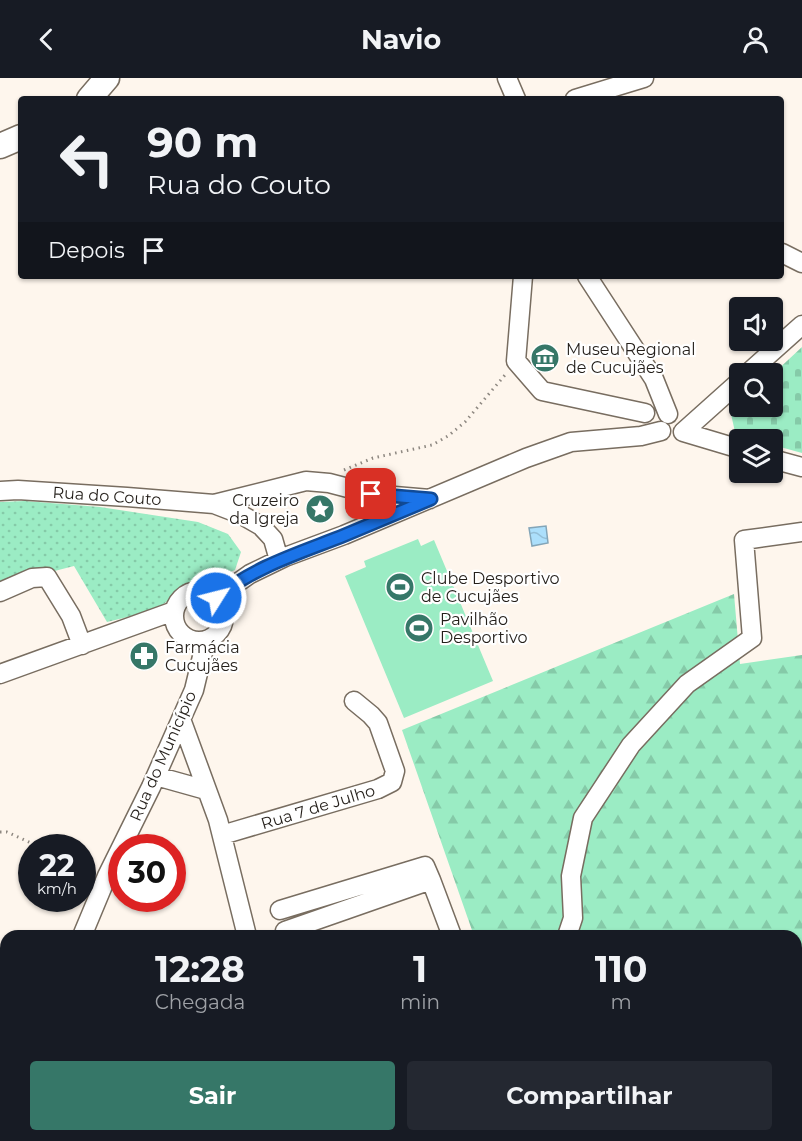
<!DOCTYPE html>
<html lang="pt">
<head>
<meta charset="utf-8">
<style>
  :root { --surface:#171b24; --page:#242831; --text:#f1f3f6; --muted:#9ea1a6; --accent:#367768 }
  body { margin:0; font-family:Montserrat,sans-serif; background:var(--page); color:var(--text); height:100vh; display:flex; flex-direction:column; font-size:22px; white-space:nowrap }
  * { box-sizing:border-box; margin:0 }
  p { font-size:20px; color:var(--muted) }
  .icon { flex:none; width:33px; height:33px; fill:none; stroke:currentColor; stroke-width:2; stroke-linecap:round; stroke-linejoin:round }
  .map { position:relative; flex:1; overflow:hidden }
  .drawer { position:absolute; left:0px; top:852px; width:802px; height:212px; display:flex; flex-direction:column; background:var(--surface); border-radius:18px 18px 0 0; box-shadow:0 2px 4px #0004 }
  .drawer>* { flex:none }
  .top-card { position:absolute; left:18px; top:18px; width:766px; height:183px; border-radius:6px; box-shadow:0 2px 4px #0004; background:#171b24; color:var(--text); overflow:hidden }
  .controls { position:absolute; left:729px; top:219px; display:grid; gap:12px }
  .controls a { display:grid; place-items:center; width:54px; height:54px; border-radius:6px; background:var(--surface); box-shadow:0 2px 4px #0004; font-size:30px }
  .speed { position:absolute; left:18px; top:756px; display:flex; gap:12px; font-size:30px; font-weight:700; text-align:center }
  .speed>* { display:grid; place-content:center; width:78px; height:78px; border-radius:50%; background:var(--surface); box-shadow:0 2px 4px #0004; line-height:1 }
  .speed small { font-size:15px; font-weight:400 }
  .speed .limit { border:9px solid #d22; background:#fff; color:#111 }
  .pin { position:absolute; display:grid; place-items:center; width:51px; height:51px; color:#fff; margin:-26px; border-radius:12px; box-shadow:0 3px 9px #0006 }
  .me { position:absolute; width:66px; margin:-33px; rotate:54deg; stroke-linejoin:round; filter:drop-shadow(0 0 4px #0008) }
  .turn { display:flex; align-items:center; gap:21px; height:126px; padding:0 30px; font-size:27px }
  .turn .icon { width:78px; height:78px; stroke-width:2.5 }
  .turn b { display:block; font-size:42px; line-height:51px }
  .then { display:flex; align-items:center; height:57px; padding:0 30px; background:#0003; gap:12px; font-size:22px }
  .eta { display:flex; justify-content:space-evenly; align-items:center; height:102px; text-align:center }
  .eta b { font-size:36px; font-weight:700; line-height:42px }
  .button { display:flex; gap:12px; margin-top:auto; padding:12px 30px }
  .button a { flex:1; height:69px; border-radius:6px; background:var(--accent); color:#fff; font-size:24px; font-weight:700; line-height:69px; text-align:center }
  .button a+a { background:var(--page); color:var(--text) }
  header { display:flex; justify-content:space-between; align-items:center; height:78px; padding:0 30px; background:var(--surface); font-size:27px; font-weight:700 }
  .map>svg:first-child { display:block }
  .grass { fill:url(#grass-dots) }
  .forest { fill:url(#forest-firs) }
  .cemetery { fill:url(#cemetery-stones) }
  .garden { fill:#9becc4 }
  .water { fill:url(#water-waves); stroke:#83a5b8; stroke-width:1.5 }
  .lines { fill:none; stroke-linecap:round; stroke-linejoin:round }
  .minor-casing { stroke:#786d60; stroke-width:21 }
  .major-casing { stroke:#786d60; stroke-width:27 }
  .path { stroke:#8e8881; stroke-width:3; stroke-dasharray:1.5 4.5; stroke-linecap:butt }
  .minor { stroke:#fff; stroke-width:18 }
  .major { stroke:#fff; stroke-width:24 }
  .route-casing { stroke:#114b97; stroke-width:15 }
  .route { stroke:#1a73e8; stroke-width:10 }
  .labels { text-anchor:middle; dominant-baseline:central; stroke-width:4.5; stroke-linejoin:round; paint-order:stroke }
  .poi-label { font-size:16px; fill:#241f1a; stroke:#fff; text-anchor:start }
  .street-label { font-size:16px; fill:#241f1a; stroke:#fff }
</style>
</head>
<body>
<header><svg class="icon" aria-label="back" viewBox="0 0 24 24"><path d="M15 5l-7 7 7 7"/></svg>Navio<svg class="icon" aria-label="person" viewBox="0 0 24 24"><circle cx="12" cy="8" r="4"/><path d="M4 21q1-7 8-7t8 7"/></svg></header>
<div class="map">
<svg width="802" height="1063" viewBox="0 0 802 1063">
  <defs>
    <pattern id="grass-dots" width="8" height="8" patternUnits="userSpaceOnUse" patternTransform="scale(1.5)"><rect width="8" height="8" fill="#9becc4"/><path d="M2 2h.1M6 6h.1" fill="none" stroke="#85caa8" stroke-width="1.8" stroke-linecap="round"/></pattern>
    <pattern id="forest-firs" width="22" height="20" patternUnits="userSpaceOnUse" patternTransform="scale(1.5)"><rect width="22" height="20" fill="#9becc4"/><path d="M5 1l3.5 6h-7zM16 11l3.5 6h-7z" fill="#85caa8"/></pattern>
    <pattern id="cemetery-stones" width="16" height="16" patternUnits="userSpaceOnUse" patternTransform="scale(1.5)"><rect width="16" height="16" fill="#9becc4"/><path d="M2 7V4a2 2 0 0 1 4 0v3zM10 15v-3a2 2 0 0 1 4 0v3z" fill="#85caa8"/></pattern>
    <pattern id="water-waves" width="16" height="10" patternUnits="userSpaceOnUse" patternTransform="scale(1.5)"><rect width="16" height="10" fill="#acdffb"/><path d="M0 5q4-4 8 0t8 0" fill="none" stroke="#94bfd7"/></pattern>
  </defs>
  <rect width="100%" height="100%" fill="#fef6ed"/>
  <path class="grass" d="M 25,423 L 100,429 L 198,444 L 228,456 L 241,474 L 235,492 L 217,500 L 194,502 L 156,532 L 107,544 L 74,488 L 0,507 L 0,424 Z"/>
  <path class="forest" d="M 734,516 L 740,586 L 802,577 L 802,1000 L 797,1004 L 796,858 L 474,858 L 402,652 Z
    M 531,1058 L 732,1058 L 726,1063 L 533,1063 Z"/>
  <path class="cemetery" d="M 802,269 L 802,375 L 773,367 L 772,362 L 755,361 L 735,354 L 731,336 L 739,327 L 772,328 L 773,296 Z"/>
  <path class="garden" d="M 418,461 L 421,468 L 434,462 L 493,603 L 404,640 L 345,498 L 366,489 L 364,483 Z"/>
  <path class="water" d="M 546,448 L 548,465 L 532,468 L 529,450 Z"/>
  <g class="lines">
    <g class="minor-casing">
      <path id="minor" d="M 507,0 L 516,21
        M 575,21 L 644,0
        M 782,175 L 802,185
        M 523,198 L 516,283 L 542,313 L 645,335
        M 587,198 L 654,301 L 668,336
        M 747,296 L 802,247
        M 683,354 L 740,303
        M 683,354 L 740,371
        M 772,381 L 802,389
        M 0,413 L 18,412 L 127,419 L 214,426 L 240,436 L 261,448 L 273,461 L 279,482
        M 214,426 L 306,403 L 329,405 L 371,416 L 430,421
        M174 538a25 25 0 1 1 50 0a25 25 0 1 1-50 0Z
        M 0,514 L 32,500 L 47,499 L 71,538 L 82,567
        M 216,520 L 250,496 L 285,479 L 344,457 L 526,380 L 571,364 L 641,358 L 661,353
        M 0,596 L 174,533
        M 181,641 L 218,742 L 247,858
        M 156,698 L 206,712
        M 222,757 L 378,711 L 392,704 L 395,693 L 378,645 L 371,637 L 354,623
        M 280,832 L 425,788 L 431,802
        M 285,853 L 431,802 L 452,858
        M 82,858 L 107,798 L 151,709 L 194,612 L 206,562
        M 567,858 L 573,840 L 571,798 L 583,740 L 631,667 L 687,606 L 752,560 L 744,462 L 802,454
        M 304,1058 L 305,1063
        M 73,1063 L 74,1058
        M 484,1063 L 502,1058"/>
    </g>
    <g class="major-casing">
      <path id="major" d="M 89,21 L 107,0
        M 0,68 L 21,59"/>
    </g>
    <path class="path" d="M 344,392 L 373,380 L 432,367 L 448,358 L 465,344 L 505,297
      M 0,754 L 7,754 L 42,770
      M 82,787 L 92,791"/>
    <use href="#minor" class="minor"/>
    <use href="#major" class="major"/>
  </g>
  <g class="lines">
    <g class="route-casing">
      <path id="route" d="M 216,520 C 255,488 300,475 345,457 C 374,445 403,433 431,421 L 371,416"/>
    </g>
    <use href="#route" class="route"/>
  </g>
  <defs>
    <g id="museum-disc" transform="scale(1.5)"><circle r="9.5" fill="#367768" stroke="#fff"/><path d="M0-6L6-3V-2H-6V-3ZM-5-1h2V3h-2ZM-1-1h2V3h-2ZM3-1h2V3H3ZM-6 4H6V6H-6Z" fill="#fff"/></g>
    <g id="sight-disc" transform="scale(1.5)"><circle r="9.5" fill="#367768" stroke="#fff"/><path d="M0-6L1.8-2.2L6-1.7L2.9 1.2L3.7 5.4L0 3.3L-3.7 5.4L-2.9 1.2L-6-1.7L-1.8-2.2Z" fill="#fff"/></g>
    <g id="stadium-disc" transform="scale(1.5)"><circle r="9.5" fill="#367768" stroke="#fff"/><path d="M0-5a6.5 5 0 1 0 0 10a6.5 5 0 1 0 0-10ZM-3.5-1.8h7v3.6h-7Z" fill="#fff"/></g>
    <g id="pharmacy-disc" transform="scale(1.5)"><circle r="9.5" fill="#367768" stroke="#fff"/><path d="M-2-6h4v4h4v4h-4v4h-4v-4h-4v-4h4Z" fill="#fff"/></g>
  </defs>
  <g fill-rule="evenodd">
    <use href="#museum-disc" x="545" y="280"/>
    <use href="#sight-disc" x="320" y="431"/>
    <use href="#stadium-disc" x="400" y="509"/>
    <use href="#stadium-disc" x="419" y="550"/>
    <use href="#pharmacy-disc" x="144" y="578"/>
  </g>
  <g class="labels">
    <g class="poi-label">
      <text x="566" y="271">Museu Regional<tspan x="566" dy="18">de Cucujães</tspan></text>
      <text x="299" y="422" text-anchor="end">Cruzeiro<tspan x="299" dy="18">da Igreja</tspan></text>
      <text x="421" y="500">Clube Desportivo<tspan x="421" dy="18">de Cucujães</tspan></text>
      <text x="440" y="541">Pavilhão<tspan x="440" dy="18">Desportivo</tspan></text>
      <text x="165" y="569">Farmácia<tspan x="165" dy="18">Cucujães</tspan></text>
    </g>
    <g class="street-label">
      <text transform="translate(107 418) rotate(4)">Rua do Couto</text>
      <text transform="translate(163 678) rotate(-66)">Rua do Município</text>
      <text transform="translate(318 729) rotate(-17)">Rua 7 de Julho</text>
    </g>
  </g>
</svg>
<div class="controls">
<a><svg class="icon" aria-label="sound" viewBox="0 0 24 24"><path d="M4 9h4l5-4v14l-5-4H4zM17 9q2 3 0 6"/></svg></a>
<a><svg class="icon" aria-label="search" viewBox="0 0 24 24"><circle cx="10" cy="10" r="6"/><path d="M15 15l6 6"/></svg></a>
<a><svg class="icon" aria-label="layers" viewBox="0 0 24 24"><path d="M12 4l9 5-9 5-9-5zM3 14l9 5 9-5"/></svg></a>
</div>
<div class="speed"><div>22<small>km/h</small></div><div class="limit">30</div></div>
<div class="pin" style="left:371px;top:416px;background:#d93025"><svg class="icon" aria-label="arrive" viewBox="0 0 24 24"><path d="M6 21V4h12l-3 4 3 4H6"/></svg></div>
<svg class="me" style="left:216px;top:520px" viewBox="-20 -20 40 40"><circle r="17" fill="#1a73e8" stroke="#fff" stroke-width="3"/><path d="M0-11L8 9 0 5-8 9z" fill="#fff"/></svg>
<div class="top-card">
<div class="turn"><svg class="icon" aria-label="left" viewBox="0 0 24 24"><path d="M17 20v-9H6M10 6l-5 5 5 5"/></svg><div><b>90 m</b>Rua do Couto</div></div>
<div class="then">Depois<svg class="icon" aria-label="arrive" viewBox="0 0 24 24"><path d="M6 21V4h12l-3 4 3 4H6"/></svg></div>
</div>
<section class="drawer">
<div class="eta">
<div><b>12:28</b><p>Chegada</p></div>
<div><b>1</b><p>min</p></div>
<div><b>110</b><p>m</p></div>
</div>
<div class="button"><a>Sair</a><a>Compartilhar</a></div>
</section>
</div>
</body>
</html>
